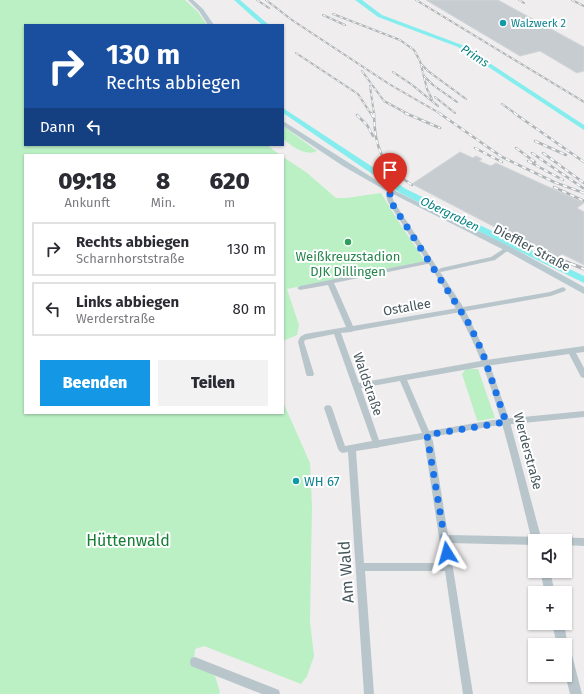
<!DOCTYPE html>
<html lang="de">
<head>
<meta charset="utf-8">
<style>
  :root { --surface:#fff; --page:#f2f2f3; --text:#2b2b33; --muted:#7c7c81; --line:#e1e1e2; --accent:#1497e4 }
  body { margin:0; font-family:"Fira Sans",sans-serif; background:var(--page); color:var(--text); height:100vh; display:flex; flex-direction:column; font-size:15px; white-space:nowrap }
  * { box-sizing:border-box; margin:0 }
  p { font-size:13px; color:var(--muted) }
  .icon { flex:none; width:22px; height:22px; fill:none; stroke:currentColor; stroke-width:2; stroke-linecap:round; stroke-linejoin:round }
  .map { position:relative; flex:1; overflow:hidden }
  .panel { position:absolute; left:24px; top:154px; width:260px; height:260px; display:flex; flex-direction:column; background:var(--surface); border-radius:0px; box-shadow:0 1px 3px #0004 }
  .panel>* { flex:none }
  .banner { position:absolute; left:24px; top:24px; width:260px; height:122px; border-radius:0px; box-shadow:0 1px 3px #0004; background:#1a4fa0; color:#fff; overflow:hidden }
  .buttons { position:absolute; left:528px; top:534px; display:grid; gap:8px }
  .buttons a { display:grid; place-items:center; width:44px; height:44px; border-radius:0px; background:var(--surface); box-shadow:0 1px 3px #0004; font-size:20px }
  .pin { position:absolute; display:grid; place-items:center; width:34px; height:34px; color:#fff; margin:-41px -17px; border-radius:50% 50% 50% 0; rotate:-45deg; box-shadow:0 0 4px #0007 }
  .pin .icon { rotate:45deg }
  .me { position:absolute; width:44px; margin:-22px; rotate:352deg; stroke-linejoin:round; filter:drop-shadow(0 0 3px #0008) }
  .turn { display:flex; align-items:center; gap:14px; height:84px; padding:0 16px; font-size:18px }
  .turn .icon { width:52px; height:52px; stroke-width:2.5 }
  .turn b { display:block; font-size:28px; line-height:34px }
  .then { display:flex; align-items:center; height:38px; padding:0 16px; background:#0003; gap:8px; font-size:15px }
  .eta { display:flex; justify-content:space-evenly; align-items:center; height:68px; text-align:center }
  .eta b { font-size:24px; font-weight:800; line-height:28px }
  .primary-button { display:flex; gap:8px; margin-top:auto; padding:8px 16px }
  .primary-button a { flex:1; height:46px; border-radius:0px; background:var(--accent); color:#fff; font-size:16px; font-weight:800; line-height:46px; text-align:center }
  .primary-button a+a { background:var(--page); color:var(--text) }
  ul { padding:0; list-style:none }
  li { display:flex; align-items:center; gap:12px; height:54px; margin:0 8px 6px; padding:0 8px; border:2px solid var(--line); border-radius:0px }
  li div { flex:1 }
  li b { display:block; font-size:15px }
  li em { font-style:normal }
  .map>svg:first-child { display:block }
  .green { fill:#baf0c4 }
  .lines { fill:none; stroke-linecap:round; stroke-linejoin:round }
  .river { fill:#86edee; fill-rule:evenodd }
  .building { fill:#c7ccd0; stroke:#d1d5d9 }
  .minor { fill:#b8c6cb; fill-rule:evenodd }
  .tertiary { fill:#b8c6cb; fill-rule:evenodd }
  .secondary { fill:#b8c9d0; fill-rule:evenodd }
  .rail-far2-casing { stroke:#afb5b8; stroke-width:2 }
  .rail-far1-casing { stroke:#afb5b8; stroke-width:2.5 }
  .rail-casing { stroke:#afb5b8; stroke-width:3.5 }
  .rail-far2 { stroke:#fff; stroke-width:1; stroke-dasharray:3.5; stroke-linecap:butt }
  .rail-far1 { stroke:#fff; stroke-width:1.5; stroke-dasharray:4.5; stroke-linecap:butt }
  .rail { stroke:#fff; stroke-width:2; stroke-dasharray:6; stroke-linecap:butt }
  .route { stroke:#1a73e8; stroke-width:7; stroke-dasharray:0 12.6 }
  .culture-dot { fill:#0f9aa8; stroke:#fff; stroke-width:1.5 }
  .leisure-dot { fill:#2e9e5b; stroke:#fff; stroke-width:1.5 }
  .labels { text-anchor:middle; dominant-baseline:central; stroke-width:4; stroke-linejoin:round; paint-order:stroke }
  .far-culture-label { font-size:11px; fill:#0d838f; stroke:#fff; text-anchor:start }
  .far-water-label { font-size:12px; font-style:italic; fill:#0a8384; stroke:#fff }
  .street-label { font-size:13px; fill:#45555b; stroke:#fff }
  .leisure-label { font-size:13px; fill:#27864d; stroke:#fff }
  .culture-label { font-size:13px; fill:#0d838f; stroke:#fff; text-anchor:start }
  .near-park-label { font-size:16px; fill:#147f35; stroke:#fff }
  .near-street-label { font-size:16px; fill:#45555b; stroke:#fff }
</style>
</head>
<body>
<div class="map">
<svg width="584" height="694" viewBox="0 0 584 694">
  <rect width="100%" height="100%" fill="#f0edee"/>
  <path class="green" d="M 0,0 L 185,0 L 198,12 L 207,25 L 25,25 L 25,145 L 267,145 L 280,155 L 25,155 L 25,413 L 283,413 L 283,402 L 310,463 L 312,506 L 310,622 L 314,656 L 307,676 L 301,684 L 204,646 L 195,649 L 194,662 L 215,676 L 220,692 L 219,694 L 0,694 Z
    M 283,126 L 317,151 C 305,157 292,146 283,139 Z
    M 283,157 L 306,172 L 336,198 L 346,198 L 381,193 L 400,224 L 425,261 L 287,289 L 299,325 L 297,335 L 283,341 Z
    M 466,369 L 478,369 L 495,418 L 478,421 L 477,420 L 462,374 Z"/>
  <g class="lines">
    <path class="river" d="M 234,0 L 240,0 L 269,25 L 262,25 Z
      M 355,0 L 362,0 L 382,15 L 462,45 L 584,125 L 584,130 L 458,47 L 378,17 Z
      M 283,108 L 406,189 L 584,276 L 584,283 L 400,193 L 283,113 Z"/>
  </g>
  <path class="building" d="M 426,0 L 498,0 L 584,47 L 584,71 L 577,73 L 540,51 L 520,56 Z
    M 460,152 L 473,158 L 476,156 L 482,159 L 479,161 L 491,166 L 496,163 L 584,203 L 577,208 L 584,212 L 584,265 L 562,254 L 556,259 L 412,184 Z"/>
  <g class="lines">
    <path class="minor" d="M 508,246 L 510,247 L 511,248 L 510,249 L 495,260 L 441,272 L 438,270 L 441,268 L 491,257 Z
      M 430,260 L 433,262 L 432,263 L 334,283 L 353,326 L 550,292 L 563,287 L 566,289 L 565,291 L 551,296 L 354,331 L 351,332 L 341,333 L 359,383 L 486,360 L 584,346 L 584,352 L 576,353 L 584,368 L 584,378 L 581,377 L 569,354 L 486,366 L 407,380 L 429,431 L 493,420 L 584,411 L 584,417 L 493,426 L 431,437 L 433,441 L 448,535 L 584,538 L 584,546 L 565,545 L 565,541 L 535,541 L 535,545 L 449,543 L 473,694 L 463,694 L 445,571 L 365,571 L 374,694 L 364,694 L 348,452 C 343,453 341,454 338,449 L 324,408 L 325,406 L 328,405 L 331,406 L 332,408 L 345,446 L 372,441 L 334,334 L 305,340 L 304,342 L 314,374 L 313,376 L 307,376 L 306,374 L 298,342 L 300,337 L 305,334 L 346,327 L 328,285 L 300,290 L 297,288 L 300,286 ZM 400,381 L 422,433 L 379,440 L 361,388 ZM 424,439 L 443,563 L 364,563 L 356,451 L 375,448 L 377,448 L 380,447 Z
      M 195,657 L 279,690 L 280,694 L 262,694 L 191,666 L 190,662 L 191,658 Z"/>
    <path class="tertiary" d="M 392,189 L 395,191 L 392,196 L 394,202 L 464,308 L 485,351 L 510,422 L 542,541 L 535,541 L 535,545 L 532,541 C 516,478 502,411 477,351 C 455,299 418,249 388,202 L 386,196 L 390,190 Z
      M 540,571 L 550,571 L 555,593 L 545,593 Z
      M 552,623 L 564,623 L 568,647 L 571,651 L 582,694 L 570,694 L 565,674 L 565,645 L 557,645 Z"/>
    <path class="secondary" d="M 188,0 L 193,0 L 203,9 L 214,25 L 208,25 L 199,11 Z
      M 283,121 L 387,187 L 513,248 L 584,287 L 584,294 L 508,252 L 383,189 L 343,166 L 283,126 Z"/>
    <g class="rail-far2-casing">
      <path id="rail-far2" d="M 257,0 L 269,8
        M 266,0 L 292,20 L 389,84 L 441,114
        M 416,0 L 584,102
        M 519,0 L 524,3
        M 572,0 L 584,6
        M 333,14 L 400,40 L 414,50 L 420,61 L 427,89 L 432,99
        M 323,15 L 345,25
        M 296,53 L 358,94 L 371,114
        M 421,64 L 428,71 L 466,99
        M 362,71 L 384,101 L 408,114
        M 393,72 L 411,84 L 438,106
        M 424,76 L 433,85 L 457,102
        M 370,86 L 374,114
        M 435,97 L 455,113
        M 502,104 L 516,114"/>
    </g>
    <g class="rail-far1-casing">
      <path id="rail-far1" d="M 371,113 L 373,117
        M 374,113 C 374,147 382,166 412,185
        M 405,113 L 440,128
        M 439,113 L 502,157 L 554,182 L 584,193
        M 514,113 L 584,162
        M 357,115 L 367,125 L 373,136
        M 535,141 L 566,155
        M 475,148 L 502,162
        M 516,148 L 535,162
        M 532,153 L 583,188
        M 543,153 L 584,183
        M 528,161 L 563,180
        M 554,187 L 584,201
        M 558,259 L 561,260"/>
    </g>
    <g class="rail-casing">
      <path id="rail" d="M 559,259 L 584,269"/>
    </g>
    <use href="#rail-far2" class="rail-far2"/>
    <use href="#rail-far1" class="rail-far1"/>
    <use href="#rail" class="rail"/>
  </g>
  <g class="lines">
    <path class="route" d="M 390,194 L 391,202 L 469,324 L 482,351 L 506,422 L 427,435 L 447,553"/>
  </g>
  <g class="culture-dot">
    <circle cx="503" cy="23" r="4"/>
    <circle cx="296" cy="481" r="4"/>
  </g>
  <circle class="leisure-dot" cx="348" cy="242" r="4"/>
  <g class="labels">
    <g class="far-culture-label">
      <text x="511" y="23">Walzwerk 2</text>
    </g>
    <g class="far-water-label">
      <text transform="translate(475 56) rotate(33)">Prims</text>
      <text transform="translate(450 214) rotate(26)">Obergraben</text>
    </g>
    <g class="street-label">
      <text transform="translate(532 248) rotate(28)">Dieffler Straße</text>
      <text transform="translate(407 307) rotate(-10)">Ostallee</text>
      <text transform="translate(368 384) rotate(71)">Waldstraße</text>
      <text transform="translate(528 451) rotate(75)">Werderstraße</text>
    </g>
    <g class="leisure-label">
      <text x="348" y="256">Weißkreuzstadion<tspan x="348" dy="15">DJK Dillingen</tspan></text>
    </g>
    <g class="culture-label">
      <text x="304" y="481">WH 67</text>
    </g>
    <g class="near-park-label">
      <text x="128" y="540">Hüttenwald</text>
    </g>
    <g class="near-street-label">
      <text transform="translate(346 572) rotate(-94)">Am Wald</text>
    </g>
  </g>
</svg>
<div class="buttons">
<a><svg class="icon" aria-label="sound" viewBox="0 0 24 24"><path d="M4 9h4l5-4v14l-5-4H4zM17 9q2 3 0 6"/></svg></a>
<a>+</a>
<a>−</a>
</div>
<div class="pin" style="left:390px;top:194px;background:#d93025"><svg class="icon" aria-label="arrive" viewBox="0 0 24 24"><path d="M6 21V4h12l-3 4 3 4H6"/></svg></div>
<svg class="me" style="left:447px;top:553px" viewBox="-20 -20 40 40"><path d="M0-17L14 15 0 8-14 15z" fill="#1a73e8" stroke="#fff" stroke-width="4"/></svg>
<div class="banner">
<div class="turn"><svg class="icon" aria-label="right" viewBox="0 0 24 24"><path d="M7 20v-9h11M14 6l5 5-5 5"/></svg><div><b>130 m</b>Rechts abbiegen</div></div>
<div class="then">Dann<svg class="icon" aria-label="left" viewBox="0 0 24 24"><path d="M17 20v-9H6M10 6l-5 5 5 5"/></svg></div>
</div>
<section class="panel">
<div class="eta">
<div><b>09:18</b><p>Ankunft</p></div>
<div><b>8</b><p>Min.</p></div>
<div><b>620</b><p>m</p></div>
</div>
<ul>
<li><svg class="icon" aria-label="right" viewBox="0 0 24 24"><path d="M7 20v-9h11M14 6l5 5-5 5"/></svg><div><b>Rechts abbiegen</b><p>Scharnhorststraße</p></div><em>130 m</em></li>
<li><svg class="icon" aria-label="left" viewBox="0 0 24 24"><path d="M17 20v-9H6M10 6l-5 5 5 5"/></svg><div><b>Links abbiegen</b><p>Werderstraße</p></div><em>80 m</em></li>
</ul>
<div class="primary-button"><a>Beenden</a><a>Teilen</a></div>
</section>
</div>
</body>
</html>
